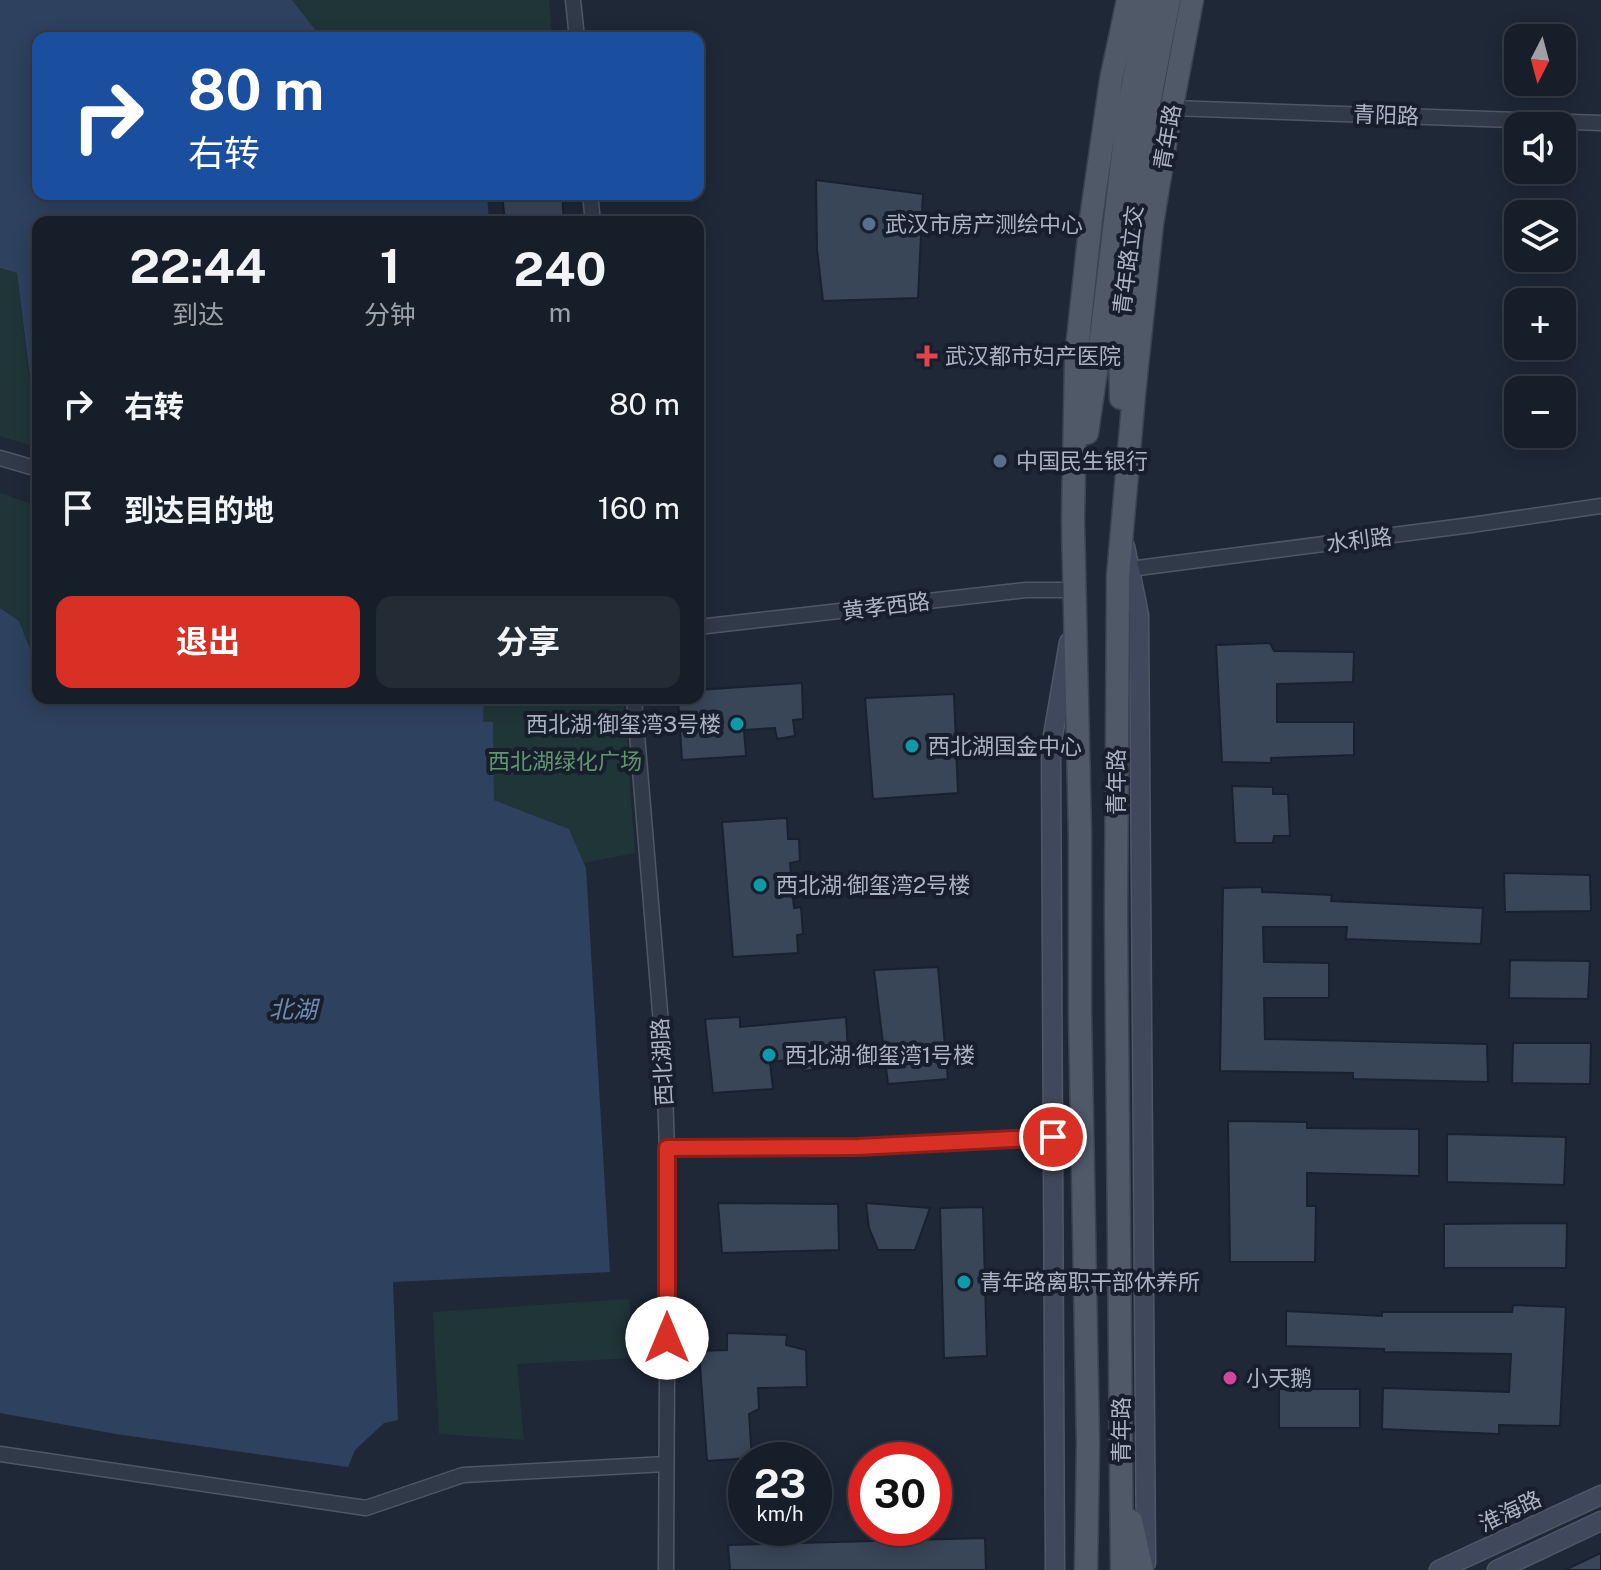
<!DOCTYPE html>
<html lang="zh">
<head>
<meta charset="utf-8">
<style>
  :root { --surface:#161e29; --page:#232b35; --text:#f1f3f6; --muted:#9ea2a8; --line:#353c46; --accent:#d93025 }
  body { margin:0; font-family:"Public Sans","Noto Sans SC",sans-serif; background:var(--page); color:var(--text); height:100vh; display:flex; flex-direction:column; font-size:30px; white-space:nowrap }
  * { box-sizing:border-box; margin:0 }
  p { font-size:26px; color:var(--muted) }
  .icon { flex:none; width:44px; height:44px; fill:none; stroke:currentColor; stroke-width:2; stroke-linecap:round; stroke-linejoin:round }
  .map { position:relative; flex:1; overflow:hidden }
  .panel { position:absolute; left:32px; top:216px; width:672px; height:488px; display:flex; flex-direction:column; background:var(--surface); border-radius:16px; box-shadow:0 4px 20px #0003,0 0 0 2px var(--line) }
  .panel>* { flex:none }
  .top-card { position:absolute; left:32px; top:32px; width:672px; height:168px; border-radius:16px; box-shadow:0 4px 20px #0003,0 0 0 2px var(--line); background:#1a4fa0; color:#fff; overflow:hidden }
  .needle { width:52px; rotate:186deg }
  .buttons { position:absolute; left:1504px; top:24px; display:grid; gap:16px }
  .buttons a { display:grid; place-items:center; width:72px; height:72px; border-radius:16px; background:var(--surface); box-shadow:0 4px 20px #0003,0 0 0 2px var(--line); font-size:40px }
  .speed { position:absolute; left:728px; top:1442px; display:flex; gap:16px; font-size:40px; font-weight:700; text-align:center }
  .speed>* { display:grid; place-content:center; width:104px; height:104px; border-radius:50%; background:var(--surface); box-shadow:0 4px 20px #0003,0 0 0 2px var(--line); line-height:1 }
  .speed small { font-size:20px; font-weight:400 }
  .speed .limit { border:12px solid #d22; background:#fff; color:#111 }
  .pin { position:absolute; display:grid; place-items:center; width:68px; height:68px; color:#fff; margin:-34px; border:4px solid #fff; border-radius:50%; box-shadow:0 2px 8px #0007 }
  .me { position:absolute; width:88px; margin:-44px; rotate:0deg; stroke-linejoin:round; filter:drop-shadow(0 0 6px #0008) }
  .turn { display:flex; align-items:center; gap:28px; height:168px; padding:0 24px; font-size:36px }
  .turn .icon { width:104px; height:104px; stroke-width:2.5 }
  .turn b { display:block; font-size:56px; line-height:68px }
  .eta { display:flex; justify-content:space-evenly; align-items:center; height:136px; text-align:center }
  .eta b { font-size:48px; font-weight:700; line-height:56px }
  .cta { display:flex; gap:16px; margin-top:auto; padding:16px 24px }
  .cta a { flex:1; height:92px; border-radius:16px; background:var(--accent); color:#fff; font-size:32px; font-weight:700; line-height:92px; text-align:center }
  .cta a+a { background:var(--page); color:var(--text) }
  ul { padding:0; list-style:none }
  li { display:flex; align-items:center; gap:24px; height:104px; padding:0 24px }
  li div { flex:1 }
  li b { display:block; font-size:30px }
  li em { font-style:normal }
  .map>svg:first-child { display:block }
  .green { fill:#203538 }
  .water { fill:#2e415e }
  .building { fill:#394658; stroke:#19212e; stroke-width:2 }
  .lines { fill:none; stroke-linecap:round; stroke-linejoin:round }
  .street-casing { stroke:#4f5766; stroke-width:17 }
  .secondary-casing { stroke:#4f5766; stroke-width:21 }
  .primary-casing { stroke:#3b4351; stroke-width:25 }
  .street { stroke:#313a48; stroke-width:14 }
  .secondary { stroke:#3f495b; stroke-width:18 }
  .primary { stroke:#4f5968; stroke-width:22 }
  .route-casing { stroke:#8d1f18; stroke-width:20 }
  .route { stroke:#d93025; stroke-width:14 }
  .service-dot { fill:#5c6f8a; stroke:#171f2c; stroke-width:3 }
  .health-dot { fill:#e0444e; stroke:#171f2c; stroke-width:3 }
  .culture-dot { fill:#0f9aa8; stroke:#171f2c; stroke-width:3 }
  .hotel-dot { fill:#d1479c; stroke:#171f2c; stroke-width:3 }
  .labels { text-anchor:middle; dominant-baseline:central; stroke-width:8; stroke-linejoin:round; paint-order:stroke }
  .street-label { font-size:22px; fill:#abb4c5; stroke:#171f2c }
  .poi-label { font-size:22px; fill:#abb4c5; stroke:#171f2c; text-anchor:start }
  .park-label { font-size:22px; fill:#62966f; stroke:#171f2c }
  .water-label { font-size:24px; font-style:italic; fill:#718ab0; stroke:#171f2c }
</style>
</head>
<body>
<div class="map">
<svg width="1601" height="1570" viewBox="0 0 1601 1570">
  <rect width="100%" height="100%" fill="#1e2837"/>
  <path class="green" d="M 292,0 L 549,0 L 552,38 L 329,38 L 318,33 Z
    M 0,268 L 17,273 L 29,378 L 38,381 L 38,448 L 0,436 Z
    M 0,493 L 38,506 L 38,669 L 19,621 L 0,608 Z
    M 472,698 L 621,698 L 624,706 L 635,853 L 584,863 L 569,829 L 494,800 L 493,723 L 483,722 Z
    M 629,1299 L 635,1358 L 517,1364 L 524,1440 L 439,1434 L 433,1312 Z"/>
  <path class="water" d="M 0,0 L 292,0 L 318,33 L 329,38 L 38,38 L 38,194 L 487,194 L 489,222 L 38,222 L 38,381 L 30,378 L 17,273 L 0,268 Z
    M 0,608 L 19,621 L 38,669 L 38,698 L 84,698 L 102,702 L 128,703 L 156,698 L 472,698 L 473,700 L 484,701 L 483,722 L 493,722 L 494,800 L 569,829 L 586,868 L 610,1272 L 393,1282 L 398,1420 L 384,1423 L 355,1450 L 348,1467 L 116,1434 L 0,1413 Z"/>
  <path class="building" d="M 816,180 L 923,194 L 918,298 L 823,301 L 817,249 Z
    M 502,194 L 562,194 L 564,222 L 505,222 Z
    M 1270,643 L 1274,651 L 1354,652 L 1353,682 L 1277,684 L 1277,722 L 1354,722 L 1354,755 L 1271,758 L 1271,763 L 1222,762 L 1216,645 Z
    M 802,683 L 803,719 L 793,720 L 795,736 L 777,739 L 775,728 L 744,730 L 746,756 L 682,760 L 678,698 L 698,698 L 698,690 Z
    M 954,694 L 958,793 L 873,799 L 865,698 Z
    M 1232,786 L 1273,787 L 1273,794 L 1288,794 L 1290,836 L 1274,836 L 1273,843 L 1235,843 Z
    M 787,818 L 788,839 L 799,839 L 800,861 L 790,863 L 794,908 L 801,907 L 803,934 L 797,935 L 798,953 L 733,957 L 722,822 Z
    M 1504,873 L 1590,875 L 1591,911 L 1505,912 Z
    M 1262,887 L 1262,892 L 1332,895 L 1331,901 L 1483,908 L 1481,944 L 1346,939 L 1347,927 L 1263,927 L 1264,962 L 1329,963 L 1329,998 L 1264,998 L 1265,1039 L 1487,1044 L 1488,1082 L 1353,1079 L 1353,1073 L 1220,1071 L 1223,888 Z
    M 1510,960 L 1590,961 L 1588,999 L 1509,998 Z
    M 938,967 L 948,1079 L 888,1084 L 874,970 Z
    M 740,1017 L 740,1027 L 846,1017 L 848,1051 L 829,1052 L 831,1067 L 804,1071 L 802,1058 L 770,1062 L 773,1089 L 713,1093 L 705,1019 Z
    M 1513,1043 L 1591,1043 L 1590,1084 L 1512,1083 Z
    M 1228,1121 L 1307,1122 L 1307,1128 L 1419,1129 L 1419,1176 L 1307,1173 L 1307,1206 L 1316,1206 L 1315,1262 L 1230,1262 Z
    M 1447,1134 L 1566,1137 L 1564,1185 L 1447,1182 Z
    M 718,1203 L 838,1204 L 839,1250 L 722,1253 Z
    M 866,1203 L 930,1208 L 915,1250 L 878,1250 L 869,1228 Z
    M 983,1207 L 987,1356 L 944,1358 L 940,1208 Z
    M 1567,1223 L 1566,1268 L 1444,1268 L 1444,1224 Z
    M 1513,1305 L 1566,1307 L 1560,1426 L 1499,1425 L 1499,1434 L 1382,1429 L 1383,1388 L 1509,1392 L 1511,1354 L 1384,1352 L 1384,1349 L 1286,1346 L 1286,1311 L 1382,1316 L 1382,1312 L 1512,1312 Z
    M 727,1333 L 787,1335 L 786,1345 L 806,1350 L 807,1387 L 758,1388 L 759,1409 L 749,1414 L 752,1458 L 707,1461 L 699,1351 L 727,1350 Z
    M 1279,1389 L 1360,1389 L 1360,1428 L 1279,1428 Z
    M 985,1538 L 986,1570 L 730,1570 L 728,1545 Z
    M 1601,1553 L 1601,1570 L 1565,1570 Z"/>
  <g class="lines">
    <g class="street-casing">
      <path id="street" d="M 573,0 L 577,38
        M 1172,108 L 1601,123
        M 590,194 L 593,222
        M 0,458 L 38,469
        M 1121,574 L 1130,569 L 1471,525 L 1601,506
        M 698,627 L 1026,590 L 1075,590
        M 634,698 L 664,1060 L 668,1182 L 666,1570
        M 667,1148 L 858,1147 L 1053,1137
        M 0,1454 L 366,1508 L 463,1475 L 666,1464"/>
    </g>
    <g class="secondary-casing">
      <path id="secondary" d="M 1125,546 L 1139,615 L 1146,1563
        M 1055,1570 L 1051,747 L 1069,642
        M 1439,1570 L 1601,1495
        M 1497,1570 L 1601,1521"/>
    </g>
    <g class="primary-casing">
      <path id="primary" d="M 1121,398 L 1120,331 L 1132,225 L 1144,129 L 1169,0
        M 1087,433 L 1102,330 L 1128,112 L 1149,0
        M 1131,1521 L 1142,1570
        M 1086,1570 L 1088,1444 L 1080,1013 L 1080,836 L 1073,521 L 1076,358 L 1091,219 L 1111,80 L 1128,0
        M 1122,1570 L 1116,914 L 1118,576 L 1134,394 L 1152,224 L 1168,127 L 1192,0"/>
    </g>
    <use href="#street" class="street"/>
    <use href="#secondary" class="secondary"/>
    <use href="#primary" class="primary"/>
  </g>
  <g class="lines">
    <g class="route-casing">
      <path id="route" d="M 667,1338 L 667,1148 L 858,1147 L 1053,1137"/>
    </g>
    <use href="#route" class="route"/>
  </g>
  <g class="service-dot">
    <circle cx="869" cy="224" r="8"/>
    <circle cx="1000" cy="461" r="8"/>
  </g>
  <path class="health-dot" d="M923 344h8v8h8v8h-8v8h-8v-8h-8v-8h8z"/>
  <g class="culture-dot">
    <circle cx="737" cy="724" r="8"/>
    <circle cx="912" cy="746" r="8"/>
    <circle cx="760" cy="885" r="8"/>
    <circle cx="769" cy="1055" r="8"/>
    <circle cx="964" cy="1282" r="8"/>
  </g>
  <circle class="hotel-dot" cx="1230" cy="1378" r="8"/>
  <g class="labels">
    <g class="street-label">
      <text transform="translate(1386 115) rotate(2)">青阳路</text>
      <text transform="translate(1167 137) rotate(-80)">青年路</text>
      <text transform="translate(1128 260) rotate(-83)">青年路立交</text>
      <text transform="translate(1359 540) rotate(-7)">水利路</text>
      <text transform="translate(886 606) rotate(-7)">黄孝西路</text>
      <text transform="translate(1116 782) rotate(-90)">青年路</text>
      <text transform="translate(662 1062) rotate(-93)">西北湖路</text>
      <text transform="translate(1121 1430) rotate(-90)">青年路</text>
      <text transform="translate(1510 1511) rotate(-25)">淮海路</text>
    </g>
    <g class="poi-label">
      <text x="885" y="224">武汉市房产测绘中心</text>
      <text x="945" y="356">武汉都市妇产医院</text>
      <text x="1016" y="461">中国民生银行</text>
      <text x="721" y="724" text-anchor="end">西北湖·御玺湾3号楼</text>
      <text x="928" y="746">西北湖国金中心</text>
      <text x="776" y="885">西北湖·御玺湾2号楼</text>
      <text x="785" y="1055">西北湖·御玺湾1号楼</text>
      <text x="980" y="1282">青年路离职干部休养所</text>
      <text x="1246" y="1378">小天鹅</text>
    </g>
    <g class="park-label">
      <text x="565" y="761">西北湖绿化广场</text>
    </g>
    <g class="water-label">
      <text x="293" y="1009">北湖</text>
    </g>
  </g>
</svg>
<div class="buttons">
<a><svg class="needle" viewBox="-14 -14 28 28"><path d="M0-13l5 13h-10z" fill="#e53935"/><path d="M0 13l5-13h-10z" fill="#9ea2a8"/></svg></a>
<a><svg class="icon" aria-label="sound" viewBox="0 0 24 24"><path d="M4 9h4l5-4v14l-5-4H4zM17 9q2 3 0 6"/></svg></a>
<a><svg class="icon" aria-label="layers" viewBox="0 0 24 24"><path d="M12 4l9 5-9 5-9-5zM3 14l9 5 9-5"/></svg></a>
<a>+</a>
<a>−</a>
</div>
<div class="speed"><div>23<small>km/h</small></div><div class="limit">30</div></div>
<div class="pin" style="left:1053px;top:1137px;background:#d93025"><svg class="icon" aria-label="arrive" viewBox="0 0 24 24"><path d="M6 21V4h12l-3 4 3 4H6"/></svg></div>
<svg class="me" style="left:667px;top:1338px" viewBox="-20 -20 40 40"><circle r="19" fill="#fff"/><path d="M0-13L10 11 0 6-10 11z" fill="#d93025"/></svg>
<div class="top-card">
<div class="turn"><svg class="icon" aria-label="right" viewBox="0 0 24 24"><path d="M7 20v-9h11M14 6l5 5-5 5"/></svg><div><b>80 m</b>右转</div></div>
</div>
<section class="panel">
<div class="eta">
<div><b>22:44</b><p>到达</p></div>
<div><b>1</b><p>分钟</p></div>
<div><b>240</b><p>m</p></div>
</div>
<ul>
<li><svg class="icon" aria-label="right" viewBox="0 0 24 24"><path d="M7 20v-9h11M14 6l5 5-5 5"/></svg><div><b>右转</b></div><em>80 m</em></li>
<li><svg class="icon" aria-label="arrive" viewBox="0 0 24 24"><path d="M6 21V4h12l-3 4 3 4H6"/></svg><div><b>到达目的地</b></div><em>160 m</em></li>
</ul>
<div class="cta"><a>退出</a><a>分享</a></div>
</section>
</div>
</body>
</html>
